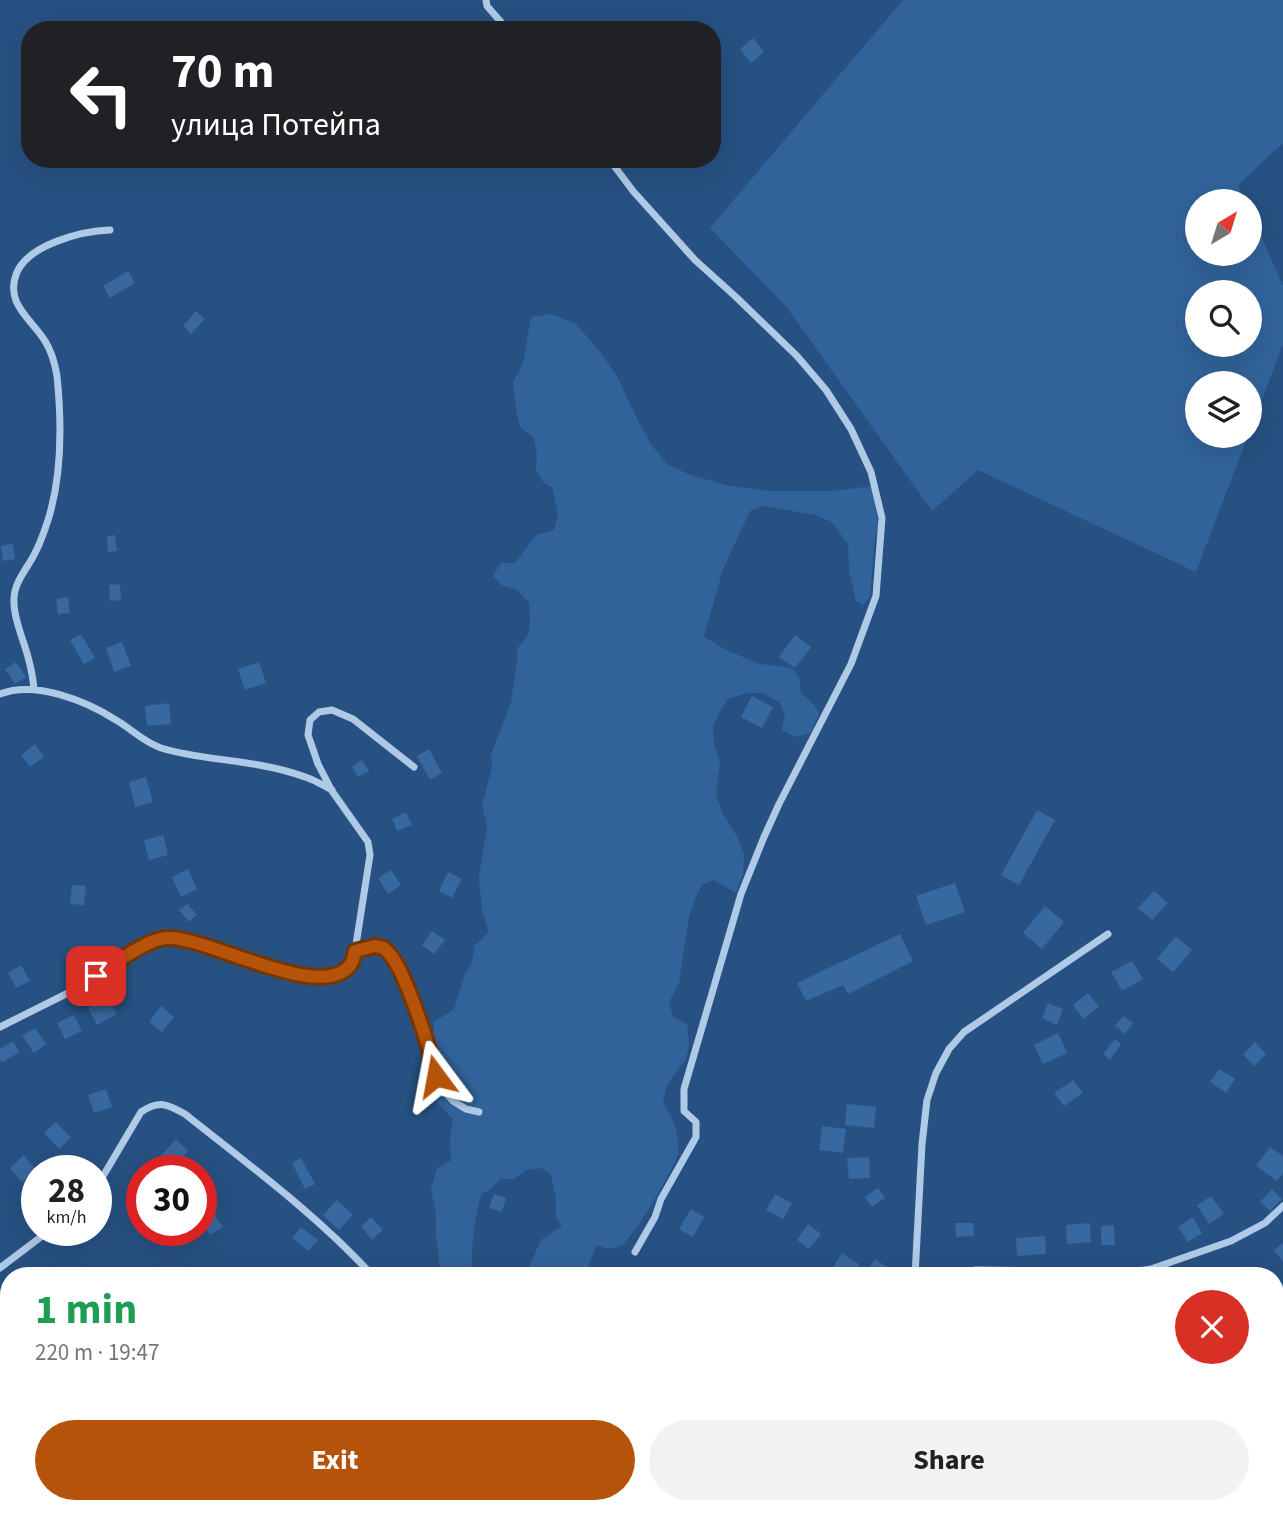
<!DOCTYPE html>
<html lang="en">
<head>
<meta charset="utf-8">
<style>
  :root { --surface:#fff; --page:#f2f2f2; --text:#202124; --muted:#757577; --accent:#b45309 }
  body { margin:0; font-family:"Source Sans 3",sans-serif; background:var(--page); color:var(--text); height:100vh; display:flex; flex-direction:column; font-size:26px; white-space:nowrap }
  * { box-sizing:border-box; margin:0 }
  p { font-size:23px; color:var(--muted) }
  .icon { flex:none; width:38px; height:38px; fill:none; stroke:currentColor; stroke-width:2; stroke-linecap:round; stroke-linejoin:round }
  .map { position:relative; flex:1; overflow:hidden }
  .side { position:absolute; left:0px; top:1267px; width:1284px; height:247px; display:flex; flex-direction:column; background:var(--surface); border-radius:28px 28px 0 0; box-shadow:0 7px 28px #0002 }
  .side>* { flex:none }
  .guide { position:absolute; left:21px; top:21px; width:700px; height:147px; border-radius:28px; box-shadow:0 7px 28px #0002; background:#202124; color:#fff; overflow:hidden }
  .needle { width:46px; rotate:38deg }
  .tools { position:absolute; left:1185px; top:189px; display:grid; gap:14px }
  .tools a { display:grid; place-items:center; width:77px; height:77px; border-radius:50%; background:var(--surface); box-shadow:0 7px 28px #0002; font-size:35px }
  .speed { position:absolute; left:21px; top:1155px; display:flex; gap:14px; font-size:35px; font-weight:700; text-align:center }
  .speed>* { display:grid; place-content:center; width:91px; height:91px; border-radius:50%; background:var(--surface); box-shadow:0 7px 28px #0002; line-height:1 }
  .speed small { font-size:18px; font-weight:400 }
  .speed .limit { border:10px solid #d22; background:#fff; color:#111 }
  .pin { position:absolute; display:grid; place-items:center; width:60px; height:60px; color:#fff; margin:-30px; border-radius:14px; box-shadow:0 4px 10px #0006 }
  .me { position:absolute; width:77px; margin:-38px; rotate:347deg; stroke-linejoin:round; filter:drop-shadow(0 0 5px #0008) }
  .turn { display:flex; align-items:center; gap:24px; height:147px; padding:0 35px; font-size:32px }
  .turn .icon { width:91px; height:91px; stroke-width:2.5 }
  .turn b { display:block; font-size:49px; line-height:60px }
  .round { display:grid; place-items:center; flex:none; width:74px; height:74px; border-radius:37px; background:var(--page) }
  .head { display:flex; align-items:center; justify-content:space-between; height:119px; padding:0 35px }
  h1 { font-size:42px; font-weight:700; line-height:52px; color:#1e9e55 }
  .primary-button { display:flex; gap:14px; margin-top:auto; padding:14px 35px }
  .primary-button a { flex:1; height:80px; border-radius:42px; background:var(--accent); color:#fff; font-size:28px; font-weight:700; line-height:80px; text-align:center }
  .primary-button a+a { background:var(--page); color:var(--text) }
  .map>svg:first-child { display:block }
  .green { fill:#31639a; fill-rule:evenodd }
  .building { fill:#37689f }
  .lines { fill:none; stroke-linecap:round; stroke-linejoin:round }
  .street { stroke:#afcae7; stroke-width:7 }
  .route-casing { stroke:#753606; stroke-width:18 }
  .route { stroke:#b45309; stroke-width:12 }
</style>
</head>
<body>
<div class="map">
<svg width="1283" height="1513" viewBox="0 0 1283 1513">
  <rect width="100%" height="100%" fill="#275182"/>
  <path class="green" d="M 903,0 L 1283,0 L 1283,143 L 1238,185 L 1245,201 L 1197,201 L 1197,254 L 1250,254 L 1250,210 L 1283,286 L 1283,344 L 1250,432 L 1250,383 L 1197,383 L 1197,436 L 1248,436 L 1196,572 L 978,470 L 932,511 L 785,305 L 710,228 ZM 1197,292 L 1250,292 L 1250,345 L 1197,345 Z
    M 550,314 L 575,323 L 598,349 L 617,376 L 639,423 L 652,446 L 667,464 L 688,474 L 725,485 L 770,491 L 833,491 L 872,486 L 878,524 L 874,546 L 870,597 L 863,605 L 856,601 L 849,570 L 848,544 L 832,522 L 815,515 L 764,506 L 750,511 L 723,569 L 704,637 L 728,651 L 760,664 L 792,668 L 799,677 L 801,693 L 814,705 L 819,713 L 811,733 L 795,737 L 782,730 L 785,714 L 779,702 L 762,693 L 747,693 L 728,699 L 718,714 L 713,728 L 714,745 L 720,763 L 716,795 L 724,816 L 738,838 L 744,854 L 743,874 L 736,893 L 713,880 L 702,885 L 695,899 L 689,916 L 679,983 L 669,1002 L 673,1017 L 687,1024 L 689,1043 L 686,1059 L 667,1085 L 663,1102 C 673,1118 680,1133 678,1153 C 676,1166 633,1238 622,1245 C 614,1251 605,1248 597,1245 L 589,1264 L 588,1276 L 531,1276 L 529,1267 L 541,1240 L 562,1226 L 556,1217 L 556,1199 L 551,1175 L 541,1168 L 526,1170 L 514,1179 L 500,1179 L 488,1191 L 481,1194 C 474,1221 471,1249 472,1276 L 441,1276 L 436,1235 L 436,1214 L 431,1190 L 437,1168 L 451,1161 L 450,1139 L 453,1119 C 435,1101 421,1090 438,1066 L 433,1039 L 434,1022 L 454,1009 L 465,974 L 471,965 L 475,945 L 489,932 L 482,911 L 479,877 L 487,827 L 482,805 L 492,768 L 491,754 L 511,703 L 517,662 L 517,649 L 528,635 L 530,620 L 529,603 L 516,589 L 503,586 L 493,576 L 501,563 L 515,563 L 536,535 L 554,530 L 558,514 L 552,487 L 544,483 L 536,470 L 537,454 L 534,438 L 520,427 L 516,410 L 513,382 L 523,364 L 531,317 Z
    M 472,1505 L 659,1505 L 662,1513 L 480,1513 L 475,1510 Z"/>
  <path class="building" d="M 753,38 L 764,52 L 751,63 L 740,49 Z
    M 128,271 L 135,283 L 110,298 L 103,286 Z
    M 196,311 L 205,319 L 191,334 L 183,326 Z
    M 115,535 L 117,551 L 108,552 L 107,536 Z
    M 13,544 L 15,559 L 3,561 L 1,546 Z
    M 120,584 L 121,600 L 110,601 L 109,585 Z
    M 68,597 L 70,613 L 58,614 L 56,599 Z
    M 81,634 L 95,658 L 84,664 L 70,640 Z
    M 795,635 L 811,647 L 795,668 L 779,657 Z
    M 122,642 L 131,666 L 114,672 L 106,648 Z
    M 16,662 L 26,677 L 15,684 L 5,669 Z
    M 259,662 L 266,683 L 245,690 L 238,669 Z
    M 752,696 L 773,707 L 762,728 L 741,717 Z
    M 169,703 L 171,724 L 147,726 L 145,706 Z
    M 35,744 L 44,757 L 30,767 L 21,755 Z
    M 429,749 L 442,773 L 430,780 L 417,756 Z
    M 362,760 L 369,771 L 358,777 L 352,766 Z
    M 146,777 L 153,802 L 135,807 L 129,782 Z
    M 1037,810 L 1055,820 L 1019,885 L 1001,875 Z
    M 406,812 L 412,825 L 397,831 L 392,819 Z
    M 163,835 L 168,855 L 149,860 L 144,840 Z
    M 188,869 L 197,889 L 181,897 L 172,877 Z
    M 391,870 L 401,885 L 388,894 L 378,878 Z
    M 448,872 L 462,879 L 452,898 L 439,891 Z
    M 955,883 L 965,912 L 926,925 L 916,896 Z
    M 72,885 L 86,886 L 84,905 L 70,904 Z
    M 1154,891 L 1168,903 L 1152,920 L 1138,908 Z
    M 187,904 L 197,915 L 189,922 L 179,910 Z
    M 1045,906 L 1064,922 L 1042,949 L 1023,933 Z
    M 432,931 L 445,940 L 434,954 L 422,945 Z
    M 900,934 L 913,961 L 848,994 L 843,985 L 806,1001 L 797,983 Z
    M 1176,936 L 1192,950 L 1173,972 L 1157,959 Z
    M 1132,961 L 1143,979 L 1122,991 L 1111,972 Z
    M 21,965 L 30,981 L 16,988 L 8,973 Z
    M 1088,993 L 1099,1007 L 1083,1019 L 1073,1005 Z
    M 108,997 L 117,1014 L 97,1025 L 88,1008 Z
    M 1048,1003 L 1063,1009 L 1057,1025 L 1042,1018 Z
    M 161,1006 L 174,1017 L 162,1032 L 149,1022 Z
    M 74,1015 L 82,1031 L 65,1039 L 57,1023 Z
    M 1123,1016 L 1133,1023 L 1125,1034 L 1115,1026 Z
    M 35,1028 L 46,1044 L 34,1053 L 22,1036 Z
    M 1058,1033 L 1067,1053 L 1043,1064 L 1034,1045 Z
    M 1115,1039 L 1121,1044 L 1110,1060 L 1103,1054 Z
    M 13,1041 L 19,1052 L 2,1063 L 0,1059 L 0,1049 Z
    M 1255,1042 L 1266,1054 L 1254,1066 L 1243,1054 Z
    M 1219,1069 L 1235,1079 L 1226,1093 L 1210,1082 Z
    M 1073,1080 L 1083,1093 L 1064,1106 L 1054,1093 Z
    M 106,1089 L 112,1107 L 94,1113 L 88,1095 Z
    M 847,1104 L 876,1107 L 874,1128 L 845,1125 Z
    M 56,1122 L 71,1138 L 59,1149 L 44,1133 Z
    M 822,1126 L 846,1129 L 843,1153 L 819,1150 Z
    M 176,1139 L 188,1151 L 169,1171 L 166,1171 L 156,1161 Z
    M 1270,1147 L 1283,1156 L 1283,1173 L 1277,1181 L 1256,1166 Z
    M 24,1155 L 36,1170 L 22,1182 L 10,1168 Z
    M 869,1157 L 870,1178 L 849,1179 L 847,1158 Z
    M 301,1158 L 315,1184 L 305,1189 L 292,1163 Z
    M 878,1188 L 885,1198 L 872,1207 L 865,1197 Z
    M 1272,1189 L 1282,1199 L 1270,1211 L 1260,1202 Z
    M 494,1194 L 506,1198 L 502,1212 L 489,1208 Z
    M 775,1194 L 792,1203 L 783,1219 L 766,1210 Z
    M 1211,1196 L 1224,1214 L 1209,1224 L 1197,1205 Z
    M 337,1200 L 353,1215 L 339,1230 L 323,1215 Z
    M 211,1209 L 223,1227 L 210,1235 L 201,1222 L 201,1215 Z
    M 691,1209 L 704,1217 L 693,1237 L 679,1229 Z
    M 371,1217 L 383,1230 L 372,1240 L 361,1226 Z
    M 1193,1217 L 1202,1233 L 1188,1242 L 1178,1227 Z
    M 955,1223 L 973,1223 L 974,1236 L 956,1237 Z
    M 1090,1223 L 1091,1242 L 1067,1244 L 1066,1225 Z
    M 808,1224 L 821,1234 L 809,1249 L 797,1240 Z
    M 1114,1225 L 1115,1245 L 1101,1245 L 1101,1226 Z
    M 301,1227 L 318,1240 L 308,1251 L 292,1238 Z
    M 1045,1236 L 1046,1254 L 1017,1256 L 1016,1238 Z
    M 1283,1243 L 1283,1262 L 1274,1250 Z
    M 842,1253 L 859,1264 L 852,1276 L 827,1276 Z
    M 875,1259 L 887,1267 L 881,1276 L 863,1276 Z
    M 1283,1396 L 1283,1419 L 1276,1424 L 1276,1401 Z
    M 1283,1423 L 1283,1445 L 1281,1447 L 1276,1441 L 1276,1429 Z
    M 814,1505 L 832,1505 L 830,1513 L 813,1512 Z
    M 975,1505 L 1004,1505 L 1005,1513 L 977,1513 Z
    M 1101,1505 L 1111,1505 L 1120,1513 L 1094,1513 Z
    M 1203,1505 L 1234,1505 L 1238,1510 L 1235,1513 L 1206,1513 L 1201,1506 Z"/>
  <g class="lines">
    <path class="street" d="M 486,0 L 487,6 L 508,30
      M 609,159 L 633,191 L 695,260 L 736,297 L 797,356 L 826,390 L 851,429 L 871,472 L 882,518 L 876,596 L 851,664 L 779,804 L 764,837 L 741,894 L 684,1089 L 684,1111 L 696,1122 L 696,1137 L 661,1199 L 655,1217 L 635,1252
      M 34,689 C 33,678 31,668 28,657 C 23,638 10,611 15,591 C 18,577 29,566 35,553 C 39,546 42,537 45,529 C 62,483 62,425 57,376 C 55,364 52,352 45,341 C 31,318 4,304 17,272 C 30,244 82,231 110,230
      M 0,694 C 35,680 86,701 116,720 C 133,730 142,741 161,748 C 187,756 213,758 240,762 C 262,765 287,770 308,778 C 316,781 324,786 332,790
      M 355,951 C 377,946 384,943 397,963 L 422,1023 L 430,1049 L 436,1075 L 442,1089 L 453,1101 L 466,1109 L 479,1112
      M 0,1027 L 78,988 L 152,941 L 168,937 L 192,940 L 229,955 L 277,969 L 317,977 L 332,976 L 344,970 L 352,962 L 355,951 L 370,855 L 368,842 L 332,791 L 318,764 L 308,735 L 310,720 L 319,712 L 332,710 L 353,719 L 414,767
      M 96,1188 L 141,1112 C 159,1100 167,1104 185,1114 C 249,1165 317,1215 373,1276
      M 0,1268 L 50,1230
      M 915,1276 L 922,1144 L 927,1100 L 936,1073 L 949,1049 L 964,1032 L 1108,934
      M 957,1276 L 975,1270 L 1060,1271 L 1113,1275 L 1151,1269 L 1231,1241 L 1265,1223 L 1283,1206
      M 1276,1468 L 1283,1477
      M 216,1505 L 218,1513
      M 1017,1505 L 1019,1513
      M 846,1513 L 847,1505"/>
  </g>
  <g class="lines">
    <g class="route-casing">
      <path id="route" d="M 96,976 C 115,964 146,939 167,938 C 206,935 327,1007 352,962 C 354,958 354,954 355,951 L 375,946 L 384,948 C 397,960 402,975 409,991 C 420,1019 429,1046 436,1076"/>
    </g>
    <use href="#route" class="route"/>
  </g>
</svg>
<div class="tools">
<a><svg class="needle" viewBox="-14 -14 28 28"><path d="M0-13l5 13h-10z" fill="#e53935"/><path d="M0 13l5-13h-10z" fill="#757577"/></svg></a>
<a><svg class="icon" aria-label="search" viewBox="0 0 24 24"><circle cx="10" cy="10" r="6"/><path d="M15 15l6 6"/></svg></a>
<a><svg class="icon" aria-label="layers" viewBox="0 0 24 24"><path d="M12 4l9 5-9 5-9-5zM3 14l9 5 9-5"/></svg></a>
</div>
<div class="speed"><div>28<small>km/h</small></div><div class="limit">30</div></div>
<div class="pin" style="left:96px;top:976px;background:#d93025"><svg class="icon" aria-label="arrive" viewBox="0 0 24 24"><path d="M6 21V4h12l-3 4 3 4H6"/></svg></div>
<svg class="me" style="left:436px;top:1076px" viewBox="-20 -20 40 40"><path d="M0-17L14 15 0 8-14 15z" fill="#b45309" stroke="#fff" stroke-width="4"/></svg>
<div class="guide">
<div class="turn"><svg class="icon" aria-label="left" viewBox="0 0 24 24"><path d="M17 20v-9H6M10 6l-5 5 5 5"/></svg><div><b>70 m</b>улица Потейпа</div></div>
</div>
<section class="side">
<div class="head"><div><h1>1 min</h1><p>220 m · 19:47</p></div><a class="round" style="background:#d93025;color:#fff"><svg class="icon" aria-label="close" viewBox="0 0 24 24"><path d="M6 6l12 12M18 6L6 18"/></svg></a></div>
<div class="primary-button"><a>Exit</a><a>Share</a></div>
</section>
</div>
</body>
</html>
